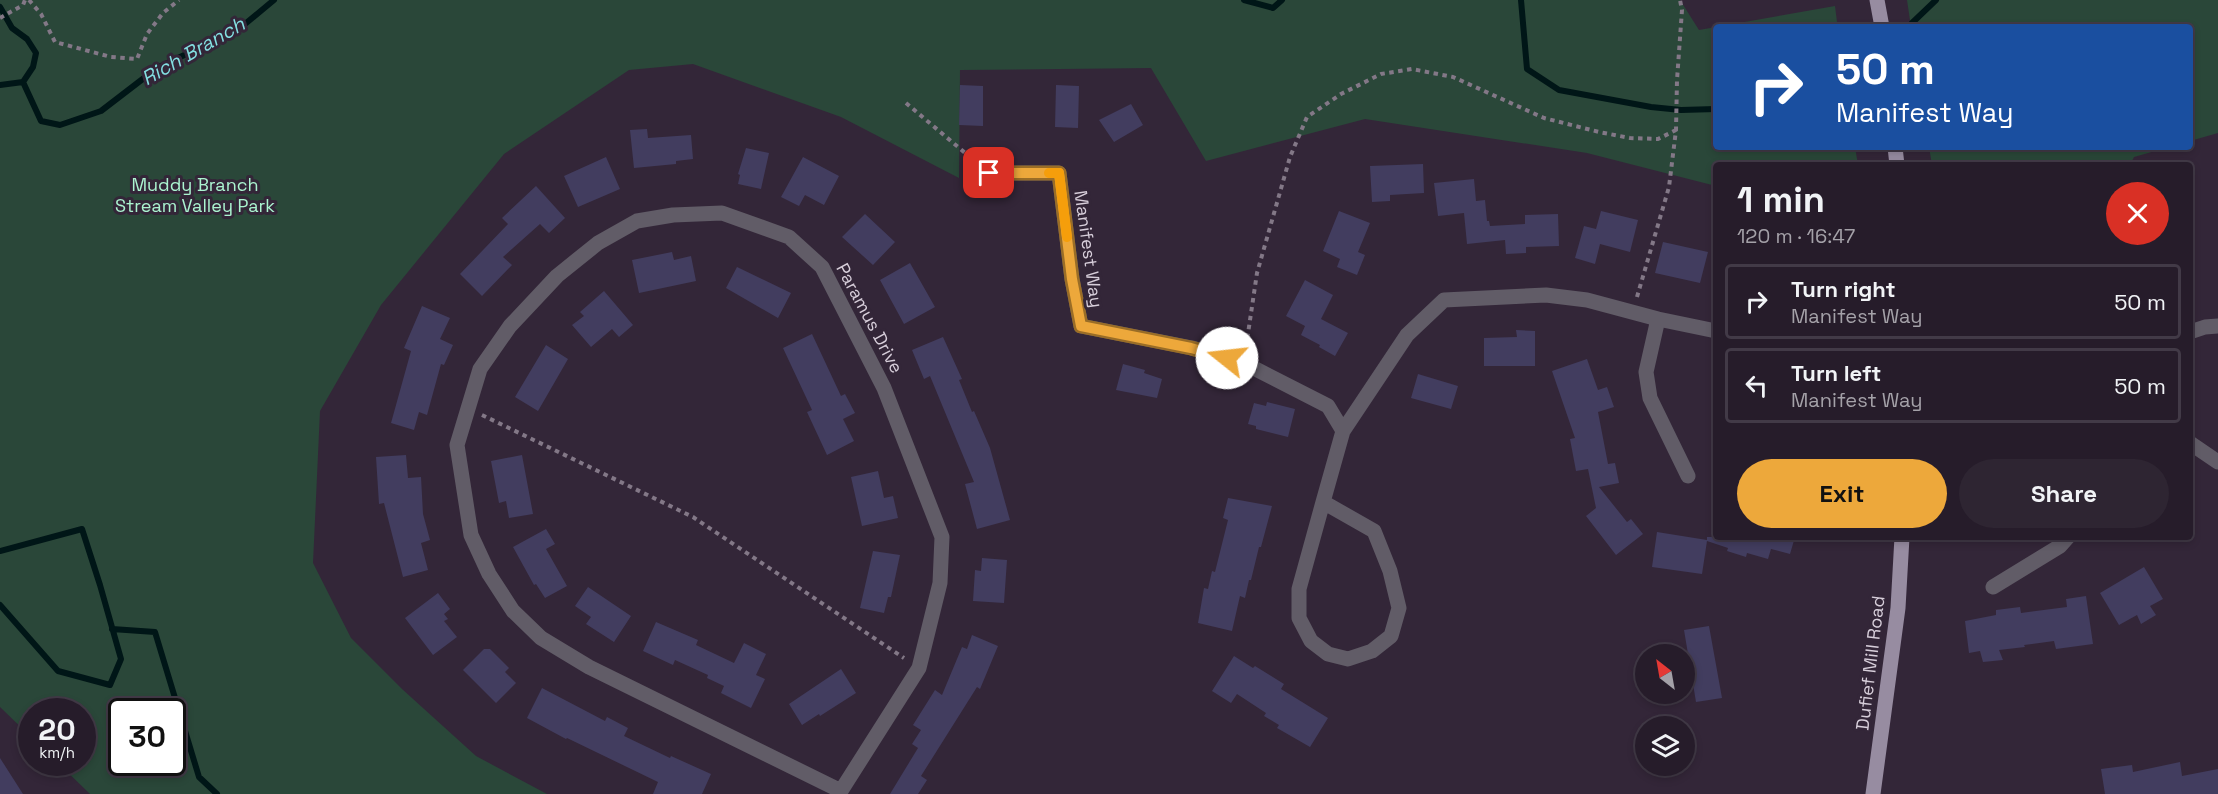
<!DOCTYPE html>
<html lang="en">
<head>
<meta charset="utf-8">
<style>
  :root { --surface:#261c2a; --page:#2e2532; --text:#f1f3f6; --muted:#a4a1a8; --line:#423a47; --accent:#eda83b }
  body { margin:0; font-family:"Space Grotesk",sans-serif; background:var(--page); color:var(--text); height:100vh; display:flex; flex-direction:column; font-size:22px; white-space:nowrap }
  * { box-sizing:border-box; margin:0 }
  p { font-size:20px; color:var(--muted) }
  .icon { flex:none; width:33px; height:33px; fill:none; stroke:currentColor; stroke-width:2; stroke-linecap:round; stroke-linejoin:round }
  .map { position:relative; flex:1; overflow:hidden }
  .panel { position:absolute; left:1713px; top:162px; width:480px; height:378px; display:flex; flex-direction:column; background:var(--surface); border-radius:6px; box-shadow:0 3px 9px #0003,0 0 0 2px var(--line) }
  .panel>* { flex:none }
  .top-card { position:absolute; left:1713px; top:24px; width:480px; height:126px; border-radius:6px; box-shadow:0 3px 9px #0003,0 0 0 2px var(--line); background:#1a4fa0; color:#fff; overflow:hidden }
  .needle { width:39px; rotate:329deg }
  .controls { position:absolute; left:1635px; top:644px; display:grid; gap:12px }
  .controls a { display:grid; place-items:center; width:60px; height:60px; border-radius:50%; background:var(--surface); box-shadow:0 3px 9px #0003,0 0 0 2px var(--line); font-size:30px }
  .speed { position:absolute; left:18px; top:698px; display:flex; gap:12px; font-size:30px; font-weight:700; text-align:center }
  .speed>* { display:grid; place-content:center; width:78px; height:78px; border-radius:50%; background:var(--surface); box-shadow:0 3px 9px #0003,0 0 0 2px var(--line); line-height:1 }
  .speed small { font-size:15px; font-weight:400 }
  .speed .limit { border:3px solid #111; border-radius:9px; background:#fff; color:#111 }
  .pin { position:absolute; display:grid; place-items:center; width:51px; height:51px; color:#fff; margin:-26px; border-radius:12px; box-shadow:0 3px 9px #0006 }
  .me { position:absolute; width:66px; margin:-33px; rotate:286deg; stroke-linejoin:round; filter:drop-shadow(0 0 4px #0008) }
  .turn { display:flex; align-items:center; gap:21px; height:126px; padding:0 24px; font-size:27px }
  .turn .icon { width:78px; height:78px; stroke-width:2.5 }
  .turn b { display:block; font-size:42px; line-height:51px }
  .round { display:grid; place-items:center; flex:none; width:63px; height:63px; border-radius:32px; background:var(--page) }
  .overview { display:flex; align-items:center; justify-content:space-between; height:102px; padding:0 24px }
  h1 { font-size:36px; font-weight:600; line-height:45px }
  .action { display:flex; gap:12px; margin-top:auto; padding:12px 24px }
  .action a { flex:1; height:69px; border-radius:36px; background:var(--accent); color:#111; font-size:24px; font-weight:600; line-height:69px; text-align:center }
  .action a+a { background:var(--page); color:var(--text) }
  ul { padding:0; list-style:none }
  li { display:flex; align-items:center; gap:18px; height:75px; margin:0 12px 9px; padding:0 12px; border:3px solid var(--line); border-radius:6px }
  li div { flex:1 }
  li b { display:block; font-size:22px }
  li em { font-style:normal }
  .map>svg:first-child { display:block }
  .green { fill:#2a4739; fill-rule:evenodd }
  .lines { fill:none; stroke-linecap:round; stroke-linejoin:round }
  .stream { stroke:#001617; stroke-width:6 }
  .building { fill:#423d5f }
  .path { stroke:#837887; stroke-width:4; stroke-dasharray:4.5 4.5; stroke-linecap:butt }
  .minor { stroke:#615c67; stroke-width:15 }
  .major { stroke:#978ca1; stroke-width:15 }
  .route-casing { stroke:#9a6d26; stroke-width:15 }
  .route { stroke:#eda83b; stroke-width:10 }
  .slow { stroke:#f59e0b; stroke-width:10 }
  .labels { text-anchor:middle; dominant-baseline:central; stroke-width:6; stroke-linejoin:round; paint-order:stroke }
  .park-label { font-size:18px; fill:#abf4d0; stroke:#332638 }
  .street-label { font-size:18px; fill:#d7ceda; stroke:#332638 }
  .water-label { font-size:20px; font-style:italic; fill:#83dfe1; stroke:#332638 }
</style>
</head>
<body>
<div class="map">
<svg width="2218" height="794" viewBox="0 0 2218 794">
  <rect width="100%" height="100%" fill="#332638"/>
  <path class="green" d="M 0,0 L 1680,0 L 1699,30 L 1835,6 L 1837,22 L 1840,22 L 1840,27 L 1716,27 L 1716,147 L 1855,147 L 1858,165 L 1716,165 L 1716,186 L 1587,153 L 1365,119 L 1206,161 L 1151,68 L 960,70 L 959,178 L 841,117 L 693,64 L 629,70 L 504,154 L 381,305 L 320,411 L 313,563 L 351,638 L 402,689 L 476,756 L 547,794 L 90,794 L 57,762 L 82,762 L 82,711 L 32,711 L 31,737 L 0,707 ZM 122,711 L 172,711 L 172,762 L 122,762 Z
    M 1907,0 L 2218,0 L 2218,133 L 2190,141 L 2190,27 L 1911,27 Z
    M 1929,147 L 2169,147 L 2134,157 L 2130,165 L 1932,165 Z"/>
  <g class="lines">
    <path class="stream" d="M 1244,0 L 1273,8 L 1282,0
      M 1521,0 L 1527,69 L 1559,90 L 1651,107 L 1681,110 L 1716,109
      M 0,7 L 12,28 L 27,39 L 36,53 L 33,67 L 23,82
      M 1912,23 L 1936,0
      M 0,85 L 23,82 L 41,121 L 60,125 L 101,111 L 157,68 L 239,29 L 274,0
      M 0,551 L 82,529 L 100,585 L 121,659 L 110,685 L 58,671 L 0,605
      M 112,629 L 155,632 L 199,777 L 217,794"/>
  </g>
  <path class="building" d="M 960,85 L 983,86 L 983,126 L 959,125 Z
    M 1056,85 L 1079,86 L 1078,128 L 1055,127 Z
    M 1131,104 L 1143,125 L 1114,142 L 1099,120 Z
    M 647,129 L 648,138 L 691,135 L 693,159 L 676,161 L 676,164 L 634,168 L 630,130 Z
    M 746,148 L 769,153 L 761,189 L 738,184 L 740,175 L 738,174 Z
    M 606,157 L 620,189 L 578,207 L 564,176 Z
    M 803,157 L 839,176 L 824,205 L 805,195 L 799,206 L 781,197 Z
    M 1423,164 L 1424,193 L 1390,195 L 1390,201 L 1372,202 L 1370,166 Z
    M 1474,179 L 1476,201 L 1485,200 L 1487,221 L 1489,221 L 1490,226 L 1525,224 L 1525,215 L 1558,214 L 1559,246 L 1526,247 L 1526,253 L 1506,254 L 1505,240 L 1467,244 L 1464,213 L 1438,216 L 1434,183 Z
    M 536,186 L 565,218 L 549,233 L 540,224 L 503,257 L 512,265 L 482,296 L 460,274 L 508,224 L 502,218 Z
    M 1339,211 L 1370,223 L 1358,252 L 1365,255 L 1357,275 L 1337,267 L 1340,259 L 1323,251 Z
    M 1601,211 L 1638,220 L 1630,252 L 1600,244 L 1595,264 L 1575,258 L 1584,226 L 1596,229 Z
    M 865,214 L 895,242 L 873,265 L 842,237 Z
    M 1663,242 L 1708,252 L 1700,283 L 1655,273 Z
    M 672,252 L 674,260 L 691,256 L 696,281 L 639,293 L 632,260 Z
    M 910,263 L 935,307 L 904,324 L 880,280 Z
    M 737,267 L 791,293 L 778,318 L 726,288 Z
    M 1305,280 L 1333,295 L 1321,319 L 1348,333 L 1335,356 L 1319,347 L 1320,345 L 1301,335 L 1305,326 L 1286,316 Z
    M 604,291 L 633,325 L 619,337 L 612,329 L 591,347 L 572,325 L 584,316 L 580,312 Z
    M 422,306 L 450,318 L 440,339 L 453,345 L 444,365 L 441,364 L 427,415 L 419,412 L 414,430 L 391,423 L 411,351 L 404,348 Z
    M 1516,330 L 1535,331 L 1535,366 L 1484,366 L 1484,338 L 1517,337 Z
    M 812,334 L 841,396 L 845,394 L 855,413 L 843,419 L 854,441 L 827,455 L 807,412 L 812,410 L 783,348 Z
    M 943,337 L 962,379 L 959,380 L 972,412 L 974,411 L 990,448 L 1010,520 L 977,529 L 965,484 L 974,482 L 930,376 L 924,379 L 912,350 Z
    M 546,345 L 568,359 L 538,411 L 515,397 Z
    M 1587,359 L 1598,390 L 1607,387 L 1614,407 L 1598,412 L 1608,464 L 1615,463 L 1619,483 L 1599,487 L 1627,522 L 1631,519 L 1643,534 L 1616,555 L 1586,516 L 1596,508 L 1588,469 L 1576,471 L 1570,439 L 1575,438 L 1552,371 Z
    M 1123,364 L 1145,370 L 1144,373 L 1162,379 L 1157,398 L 1116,390 Z
    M 1418,374 L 1458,386 L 1451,409 L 1411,398 Z
    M 1267,402 L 1295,409 L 1288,437 L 1256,429 L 1256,426 L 1248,424 L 1254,403 L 1266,406 Z
    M 406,455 L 408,478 L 421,477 L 423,514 L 430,540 L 421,543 L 428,570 L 403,577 L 384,503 L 379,504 L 376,457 Z
    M 522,455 L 533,514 L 509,518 L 506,501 L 499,503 L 491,461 Z
    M 878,471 L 884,498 L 893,496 L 898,518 L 862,526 L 851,477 Z
    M 1228,498 L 1272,506 L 1261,547 L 1259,547 L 1251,580 L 1249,580 L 1245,598 L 1240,596 L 1232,631 L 1198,623 L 1204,588 L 1208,589 L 1212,571 L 1215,572 L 1228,520 L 1223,518 Z
    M 546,529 L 555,544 L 546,549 L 567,586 L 545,598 L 536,584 L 534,585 L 513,547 Z
    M 1657,532 L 1707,540 L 1707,537 L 1795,537 L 1790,554 L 1771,549 L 1768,559 L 1747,553 L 1746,557 L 1727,551 L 1728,548 L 1707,541 L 1702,574 L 1652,567 Z
    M 873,551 L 900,555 L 891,597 L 888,597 L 884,613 L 860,608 Z
    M 982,558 L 1007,560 L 1004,603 L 973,601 L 975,570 L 981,571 Z
    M 2144,567 L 2163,599 L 2150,606 L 2156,615 L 2141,624 L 2137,615 L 2119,625 L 2100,593 Z
    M 588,587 L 631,616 L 614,642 L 586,624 L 591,617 L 575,606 Z
    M 438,593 L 450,609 L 444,614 L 448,619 L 444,621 L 457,637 L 433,655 L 405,618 Z
    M 2086,596 L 2093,644 L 2056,649 L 2054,641 L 2024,645 L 2025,647 L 1999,650 L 2003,660 L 1983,662 L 1980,651 L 1969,653 L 1965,621 L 1996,615 L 1996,610 L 2020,607 L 2021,613 L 2067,607 L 2066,599 Z
    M 656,622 L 698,640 L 696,645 L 734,663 L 744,643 L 766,654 L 756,675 L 765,679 L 751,708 L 721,693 L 724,686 L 707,678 L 708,675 L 675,660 L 673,665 L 643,651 Z
    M 1709,626 L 1722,698 L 1696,702 L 1684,630 Z
    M 972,635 L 998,646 L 980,689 L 977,687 L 921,776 L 927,780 L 918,794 L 890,794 L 918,748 L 912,744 L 921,730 L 913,725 L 935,690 L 942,695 L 962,647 L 967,649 Z
    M 484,649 L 490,649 L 509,668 L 505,672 L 516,683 L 496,703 L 463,670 Z
    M 1234,656 L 1253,668 L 1255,666 L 1284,684 L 1281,689 L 1328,718 L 1310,747 L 1277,728 L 1279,725 L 1264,716 L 1266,713 L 1237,694 L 1231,703 L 1212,691 Z
    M 841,669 L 856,693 L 820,716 L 819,714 L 802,725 L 789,704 Z
    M 542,688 L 605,721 L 607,717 L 628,728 L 624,736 L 670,758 L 671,756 L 711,774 L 702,794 L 653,794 L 658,782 L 567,738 L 566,739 L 527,718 Z
    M 0,758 L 23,794 L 0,794 Z
    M 2180,762 L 2182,776 L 2218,769 L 2218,794 L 2105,794 L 2101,769 L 2132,765 L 2133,772 Z"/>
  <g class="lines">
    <path class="path" d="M 29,0 L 41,14 L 55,42 L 111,57 L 137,59 L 147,34 L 163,13 L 179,0
      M 0,18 L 23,5 L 25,0
      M 906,103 L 977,163
      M 1637,297 L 1669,187 L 1676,130 L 1677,80 L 1682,10 L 1680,0
      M 1246,347 L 1257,273 L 1290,157 L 1307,117 L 1341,94 L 1381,74 L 1412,69 L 1453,77 L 1544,118 L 1599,132 L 1630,138 L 1658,139 L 1676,130
      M 482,415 L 693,517 L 904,658"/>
    <path class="minor" d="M 989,173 L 1059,173 L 1072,279 L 1081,326 L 1192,348 L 1244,363 L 1328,406 L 1343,431
      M 1658,319 L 1646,372 L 1650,398 L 1688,476
      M 2190,332 L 2205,327 L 2218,326
      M 2190,443 L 2218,462
      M 1323,502 L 1374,531 L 1390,571 L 1399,608 L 1391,636 L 1372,651 L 1348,659 L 1328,654 L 1311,641 L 1299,618 L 1299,589 L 1323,502 L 1343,431 L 1407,335 L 1444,300 L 1546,295 L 1587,300 L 1658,319 L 1716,331
      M 1993,587 L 2060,546 L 2068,537
      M 839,794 L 919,668 L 940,583 L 942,537 L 884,388 L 822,267 L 789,237 L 722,213 L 673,215 L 637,221 L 598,243 L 557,276 L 510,326 L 480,369 L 457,445 L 471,535 L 489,574 L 513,611 L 541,638 L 589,667 L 841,791"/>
    <path class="major" d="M 1877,0 L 1882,27
      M 1895,147 L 1897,165
      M 1873,794 L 1898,608 L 1902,537"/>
  </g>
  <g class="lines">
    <g class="route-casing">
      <path id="route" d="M 989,173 L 1059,173 L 1072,279 L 1081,326 L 1191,348 L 1227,358"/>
    </g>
    <use href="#route" class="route"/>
    <path class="slow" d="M 1049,173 L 1059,173 L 1067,237"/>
  </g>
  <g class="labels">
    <g class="park-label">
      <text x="195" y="184">Muddy Branch<tspan x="195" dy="21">Stream Valley Park</tspan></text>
    </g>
    <g class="street-label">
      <text transform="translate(1089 249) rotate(82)">Manifest Way</text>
      <text transform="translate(870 318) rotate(62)">Paramus Drive</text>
      <text transform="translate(1870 663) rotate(-83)">Dufief Mill Road</text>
    </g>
    <g class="water-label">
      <text transform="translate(193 51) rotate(-30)">Rich Branch</text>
    </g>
  </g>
</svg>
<div class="controls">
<a><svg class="needle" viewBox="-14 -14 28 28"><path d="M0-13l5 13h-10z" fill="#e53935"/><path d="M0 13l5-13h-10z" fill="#a4a1a8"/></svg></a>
<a><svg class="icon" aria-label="layers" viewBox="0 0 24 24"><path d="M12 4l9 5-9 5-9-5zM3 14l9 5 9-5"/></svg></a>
</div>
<div class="speed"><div>20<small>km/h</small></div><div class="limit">30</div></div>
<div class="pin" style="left:989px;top:173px;background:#d93025"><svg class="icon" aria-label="arrive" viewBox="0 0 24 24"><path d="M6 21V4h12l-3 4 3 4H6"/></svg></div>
<svg class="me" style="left:1227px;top:358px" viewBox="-20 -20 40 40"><circle r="19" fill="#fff"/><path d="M0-13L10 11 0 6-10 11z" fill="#eda83b"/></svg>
<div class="top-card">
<div class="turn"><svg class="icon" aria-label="right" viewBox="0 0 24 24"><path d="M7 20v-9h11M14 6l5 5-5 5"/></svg><div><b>50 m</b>Manifest Way</div></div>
</div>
<section class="panel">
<div class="overview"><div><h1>1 min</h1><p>120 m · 16:47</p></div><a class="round" style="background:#d93025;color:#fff"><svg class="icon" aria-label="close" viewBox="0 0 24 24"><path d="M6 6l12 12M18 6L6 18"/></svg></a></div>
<ul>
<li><svg class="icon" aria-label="right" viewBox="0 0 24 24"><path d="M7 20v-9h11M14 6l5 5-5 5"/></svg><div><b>Turn right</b><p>Manifest Way</p></div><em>50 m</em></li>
<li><svg class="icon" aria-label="left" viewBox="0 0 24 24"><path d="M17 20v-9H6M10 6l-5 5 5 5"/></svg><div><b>Turn left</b><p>Manifest Way</p></div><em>50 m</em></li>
</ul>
<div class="action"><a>Exit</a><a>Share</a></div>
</section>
</div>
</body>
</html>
